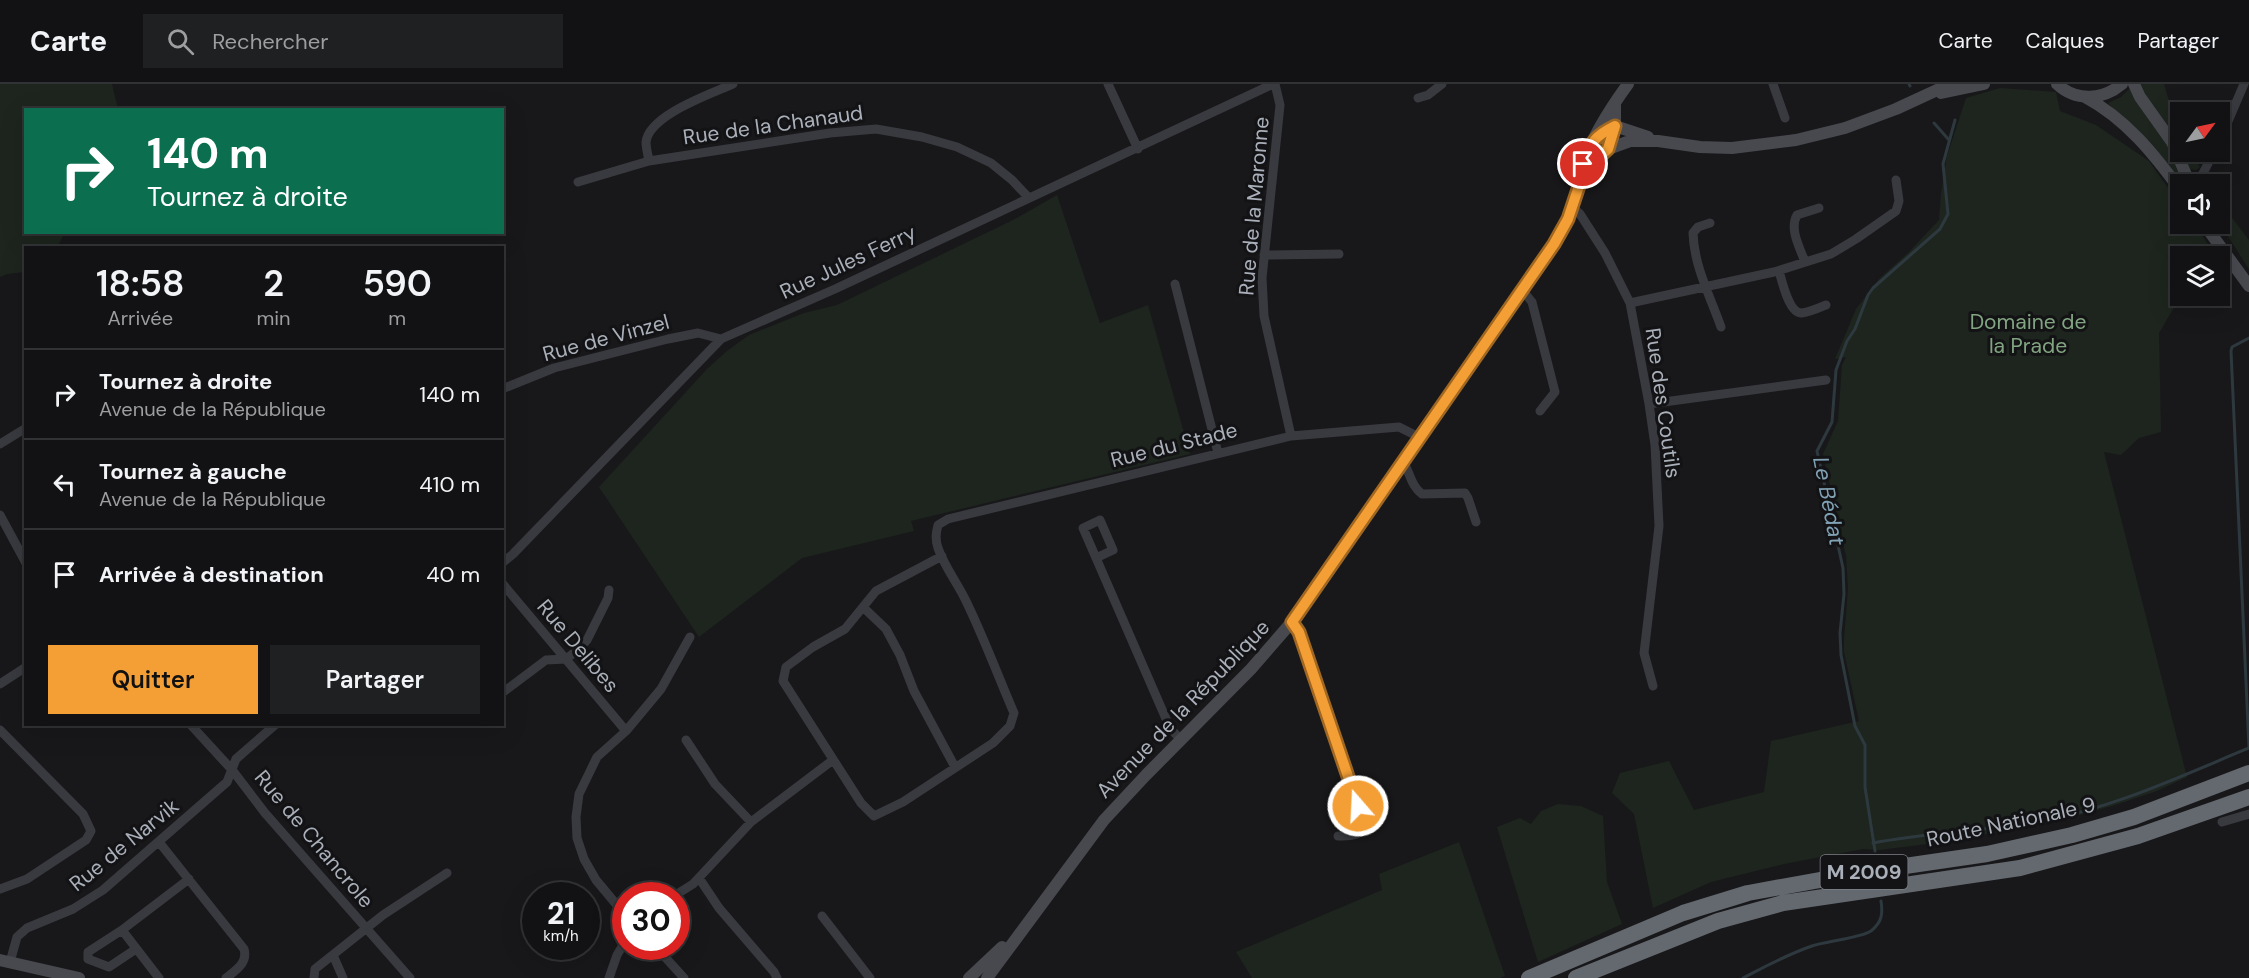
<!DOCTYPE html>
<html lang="fr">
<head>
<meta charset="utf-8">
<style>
  :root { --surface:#121214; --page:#1f2022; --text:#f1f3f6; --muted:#9c9ea0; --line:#313234; --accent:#f49f35 }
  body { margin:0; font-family:"DM Sans",sans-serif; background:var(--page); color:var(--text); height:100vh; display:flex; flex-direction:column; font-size:22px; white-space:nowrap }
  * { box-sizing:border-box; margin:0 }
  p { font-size:20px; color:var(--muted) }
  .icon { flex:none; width:33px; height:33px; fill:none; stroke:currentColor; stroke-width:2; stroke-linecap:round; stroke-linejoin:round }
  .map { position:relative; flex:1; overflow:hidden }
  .panel { position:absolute; left:24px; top:162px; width:480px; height:480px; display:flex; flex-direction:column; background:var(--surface); border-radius:0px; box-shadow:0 6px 24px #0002,0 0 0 2px var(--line) }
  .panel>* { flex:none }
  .guide { position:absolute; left:24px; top:24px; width:480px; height:126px; border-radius:0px; box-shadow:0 6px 24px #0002,0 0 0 2px var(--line); background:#0b6e4f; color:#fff; overflow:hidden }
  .needle { width:39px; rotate:57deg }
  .tools { position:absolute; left:2170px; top:18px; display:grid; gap:12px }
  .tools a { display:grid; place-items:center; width:60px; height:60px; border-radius:0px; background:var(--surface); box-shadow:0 6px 24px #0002,0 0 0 2px var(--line); font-size:30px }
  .speed { position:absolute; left:522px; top:798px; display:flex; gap:12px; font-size:30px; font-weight:700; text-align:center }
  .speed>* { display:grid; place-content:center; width:78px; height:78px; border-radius:50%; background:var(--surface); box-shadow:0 6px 24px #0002,0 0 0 2px var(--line); line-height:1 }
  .speed small { font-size:15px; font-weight:400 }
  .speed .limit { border:9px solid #d22; background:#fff; color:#111 }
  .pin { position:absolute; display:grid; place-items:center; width:51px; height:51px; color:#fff; margin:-26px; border:3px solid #fff; border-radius:50%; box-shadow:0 2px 6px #0007 }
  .me { position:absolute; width:66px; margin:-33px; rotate:341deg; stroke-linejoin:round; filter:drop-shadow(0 0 4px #0008) }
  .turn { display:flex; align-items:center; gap:21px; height:126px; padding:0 24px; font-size:27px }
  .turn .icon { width:78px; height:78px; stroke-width:2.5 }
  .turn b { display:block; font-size:42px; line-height:51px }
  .eta { display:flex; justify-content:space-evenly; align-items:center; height:102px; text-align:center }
  .eta b { font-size:36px; font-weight:600; line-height:42px }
  .action { display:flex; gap:12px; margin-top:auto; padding:12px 24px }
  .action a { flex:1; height:69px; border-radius:0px; background:var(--accent); color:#111; font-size:24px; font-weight:600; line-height:69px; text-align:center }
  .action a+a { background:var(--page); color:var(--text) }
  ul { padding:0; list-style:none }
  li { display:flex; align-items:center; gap:18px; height:90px; padding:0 24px; border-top:2px solid var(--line) }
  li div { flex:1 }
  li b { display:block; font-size:22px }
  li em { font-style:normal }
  header { display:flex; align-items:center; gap:36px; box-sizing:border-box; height:84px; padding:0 30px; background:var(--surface); border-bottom:2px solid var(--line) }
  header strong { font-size:28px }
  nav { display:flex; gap:33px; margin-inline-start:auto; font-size:21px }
  .search { width:420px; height:54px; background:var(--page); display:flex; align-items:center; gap:15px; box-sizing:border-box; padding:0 21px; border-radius:0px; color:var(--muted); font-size:22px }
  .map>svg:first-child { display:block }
  .green { fill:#1d251e }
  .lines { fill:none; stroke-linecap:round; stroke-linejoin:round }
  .stream { stroke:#2d393e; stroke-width:3 }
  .street { stroke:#393a3f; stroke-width:9 }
  .secondary { stroke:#47494f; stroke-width:12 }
  .highway { stroke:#646970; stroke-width:16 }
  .route-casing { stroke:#9f6722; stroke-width:15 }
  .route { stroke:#f49f35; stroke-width:10 }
  .labels { text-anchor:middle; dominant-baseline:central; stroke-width:6; stroke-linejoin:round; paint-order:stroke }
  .shield { fill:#131315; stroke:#7d8188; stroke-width:1.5 }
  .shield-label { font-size:20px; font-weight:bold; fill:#aab0ba }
  .street-label { font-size:21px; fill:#aab0ba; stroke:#131315 }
  .park-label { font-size:21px; fill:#82a581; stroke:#131315 }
  .water-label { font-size:22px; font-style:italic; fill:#81a2b5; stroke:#131315 }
</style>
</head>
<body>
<header>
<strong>Carte</strong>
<div class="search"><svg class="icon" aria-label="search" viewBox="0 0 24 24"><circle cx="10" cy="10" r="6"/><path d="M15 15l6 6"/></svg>Rechercher</div>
<nav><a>Carte</a><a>Calques</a><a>Partager</a></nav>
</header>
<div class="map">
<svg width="2249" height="894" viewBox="0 0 2249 894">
  <rect width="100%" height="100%" fill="#18181a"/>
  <path class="green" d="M 0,0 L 112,0 L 118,25 L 26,26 L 26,148 L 65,149 L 57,163 L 26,164 L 25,188 L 7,190 L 0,193 Z
    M 2141,0 L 2164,0 L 2175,37 L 2181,48 L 2181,68 L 2191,68 L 2200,83 L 2196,86 L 2188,85 L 2150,21 Z
    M 2131,3 L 2167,61 L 2186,100 L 2181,100 L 2108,19 L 2121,13 Z
    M 2000,4 L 2056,8 L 2060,27 L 2096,41 L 2149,77 L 2181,122 L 2181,140 L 2194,140 L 2212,166 L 2204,172 L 2181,172 L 2181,194 L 2172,203 L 2183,216 L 2173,225 L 2159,249 L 2161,348 L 2139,354 L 2121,371 L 2104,368 L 2187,693 L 2157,707 L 2112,722 L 2051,739 L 1928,760 L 1879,766 L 1863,765 L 1784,780 L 1711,798 L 1653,824 L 1634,730 L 1612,709 L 1620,689 L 1669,677 L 1694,726 L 1764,708 L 1771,657 L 1859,637 L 1844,568 L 1844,555 L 1848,504 L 1846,472 L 1823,370 L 1838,337 L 1842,281 L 1846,273 L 1835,275 L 1856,225 L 1879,195 L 1909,168 L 1939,136 L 1941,110 L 1947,72 L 1966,14 Z
    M 1057,111 L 1100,239 L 1148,221 L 1190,370 L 911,437 L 914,447 L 802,474 L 699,553 L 599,403 L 707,285 L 727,267 L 749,251 L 804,229 L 837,221 L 1015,135 Z
    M 2220,118 L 2249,156 L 2249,185 L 2220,140 Z
    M 1558,720 L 1581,722 L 1603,732 L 1607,798 L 1622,840 L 1538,878 L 1497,743 L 1520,734 L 1531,740 L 1541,727 Z
    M 1459,758 L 1505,892 L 1500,894 L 1252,894 L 1236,868 L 1382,806 L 1379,790 Z"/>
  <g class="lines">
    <path class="stream" d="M 1909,0 L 1910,2
      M 1934,39 L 1949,56
      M 1873,759 C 1929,748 1986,747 2041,737 C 2114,724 2181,692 2249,664 L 2231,267 L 2232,263 L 2249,254
      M 1875,767 L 1865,703 L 1865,661 L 1855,642 L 1841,571 L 1840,549 L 1844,510 L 1843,484 L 1817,367 L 1832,338 L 1836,286 L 1847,257 L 1855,245 L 1868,211 L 1873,204 L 1940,145 L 1948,130 L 1943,80 L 1955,36
      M 1743,894 C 1766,882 1788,870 1812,862 C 1826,857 1861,854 1871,847 C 1882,838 1883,830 1881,817"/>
    <path class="street" d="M 1108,0 L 1138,65
      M 1275,0 L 1280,21 L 1262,194 L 1264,232 L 1291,352
      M 1773,0 L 1785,34
      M 1418,14 L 1428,11 L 1442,0
      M 2220,56 L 2244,0
      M 649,77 C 648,71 646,64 646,58 C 649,31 711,10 733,0
      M 578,98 L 649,77 L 830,49 L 876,45 L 922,53 L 957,63 L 991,79 L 1012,96 L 1029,114
      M 2190,100 L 2201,93 L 2214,68
      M 1572,123 L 1580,130 L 1605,169 L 1630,219 L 1649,320 L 1655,361 L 1659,442 L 1644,569 L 1653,602
      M 1710,139 L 1698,143 L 1693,149 C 1694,182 1710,212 1721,243
      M 1264,171 L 1339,170
      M 1805,178 C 1800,164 1789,145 1797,131 L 1819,124
      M 1779,187 C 1782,197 1789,230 1802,229 C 1810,228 1819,224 1826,221
      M 1175,200 L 1218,369
      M 1523,207 L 1532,218 L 1555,308 L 1540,327
      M 1630,219 L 1774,188 L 1831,170 L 1856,155 L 1896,127 L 1899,117 L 1896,96
      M 502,305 L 554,284 L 668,255 L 698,249 L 721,255
      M 1649,320 L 1826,296
      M 0,360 L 26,344
      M 1404,379 C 1410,390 1412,403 1422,410 L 1465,409 L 1468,414 L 1476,438
      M 0,431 L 26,479
      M 942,472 L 876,507 L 845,545 L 813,563 L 786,583 L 783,597 L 861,719 L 874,732 L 903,718 L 993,659 L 1010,642 L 1014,629 C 998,592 984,554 966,517 C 958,500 944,482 938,464 C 935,455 936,449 938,441 L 948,435 L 1291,352 L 1399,343 L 1421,354
      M 1096,474 L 1113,466 L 1100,436 L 1083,444 L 1170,644 L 1181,656
      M 502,479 L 513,470 L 721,255 L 835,205 L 1273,0
      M 502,499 L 626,647
      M 864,524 L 886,545 L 900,571 L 914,607 L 955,683
      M 1292,538 L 1299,548 L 1365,744 C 1359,752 1347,752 1338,752
      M 0,600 L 26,583
      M 502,609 L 546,576 L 566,575 L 579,565 L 587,556 L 608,514 L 609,506
      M 190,640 L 233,687 L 265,729 L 410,894
      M 0,646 L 83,730 L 91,747 L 86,756 L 27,795 L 0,805
      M 686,656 L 715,700 L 751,738
      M 2222,738 L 2249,730
      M 159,758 L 244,865 C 248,879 236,886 226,894
      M 699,794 L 719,824 L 774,888 L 777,894
      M 674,812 L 693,800 L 751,738 L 833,676
      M 626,832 L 596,796 L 584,775 L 577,754 L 576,733 L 579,710 L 597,673 L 626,647 L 661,605 L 690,553
      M 822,832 L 870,894
      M 122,846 L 88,868 L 88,875 L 109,883 L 136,865
      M 655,862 L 684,894
      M 333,871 L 343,894
      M 10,878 L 17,853 L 27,844 L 73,825 L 103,806 L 227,698 L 236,675 L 276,640
      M 159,894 L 122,846 L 189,795
      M 314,894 L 315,885 L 383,831 L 447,789
      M 609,894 L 617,871 L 626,856"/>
    <path class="secondary" d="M 2057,0 C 2076,18 2103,16 2122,0
      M 2134,0 L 2140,13 L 2172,58 L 2190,100
      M 1941,9 L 1984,0
      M 2085,13 C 2126,35 2154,70 2181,107
      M 1608,45 L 1615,42 L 1648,53
      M 1608,65 L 1630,57 L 1658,57 L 1700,63 L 1732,64 L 1796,56 L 1845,44 L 1896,25 L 1950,0
      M 1583,93 L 1608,65 L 1615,42 L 1615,19
      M 2204,140 L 2249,202
      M 0,876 L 79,894
      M 969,894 L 1002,863
      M 987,894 L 1104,736 L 1146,691 L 1251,585 L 1297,532 L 1321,498 L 1554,160 C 1566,138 1575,120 1581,96 C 1583,89 1582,83 1584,77 C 1593,52 1612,22 1628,0"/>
    <path class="highway" d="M 1529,894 L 1683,829 L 1748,809 L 1864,788 L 1987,770 L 2072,751 L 2134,733 L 2249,689
      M 1576,894 L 1718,837 L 1783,819 L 2020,784 L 2138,752 L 2249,713"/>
  </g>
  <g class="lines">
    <g class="route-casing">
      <path id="route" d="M 1358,722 L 1299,548 L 1292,538 L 1554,160 L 1568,135 L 1582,93 L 1597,75 L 1608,65 L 1615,42 C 1594,52 1591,59 1583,80"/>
    </g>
    <use href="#route" class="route"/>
  </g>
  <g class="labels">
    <rect class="shield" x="1820.5" y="771" width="87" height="34" rx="4.5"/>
    <g class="shield-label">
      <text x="1864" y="788">M 2009</text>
    </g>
    <g class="street-label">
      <text transform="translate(773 41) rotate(-8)">Rue de la Chanaud</text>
      <text transform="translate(1254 122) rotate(-85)">Rue de la Maronne</text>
      <text transform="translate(848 178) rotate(-25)">Rue Jules Ferry</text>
      <text transform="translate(606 254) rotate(-15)">Rue de Vinzel</text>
      <text transform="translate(1663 319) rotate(82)">Rue des Coutils</text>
      <text transform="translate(1174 361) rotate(-14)">Rue du Stade</text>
      <text transform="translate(578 562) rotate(50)">Rue Delibes</text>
      <text transform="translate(1183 625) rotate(-46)">Avenue de la République</text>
      <text transform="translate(2011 738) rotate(-12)">Route Nationale 9</text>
      <text transform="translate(314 755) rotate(50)">Rue de Chancrole</text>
      <text transform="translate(124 761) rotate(-39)">Rue de Narvik</text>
    </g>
    <g class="park-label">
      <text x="2028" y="238">Domaine de<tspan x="2028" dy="24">la Prade</tspan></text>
    </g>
    <g class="water-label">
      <text transform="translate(1829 417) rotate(79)">Le Bédat</text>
    </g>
  </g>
</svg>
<div class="tools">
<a><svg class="needle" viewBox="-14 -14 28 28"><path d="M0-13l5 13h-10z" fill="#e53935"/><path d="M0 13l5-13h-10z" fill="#9c9ea0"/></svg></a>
<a><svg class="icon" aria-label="sound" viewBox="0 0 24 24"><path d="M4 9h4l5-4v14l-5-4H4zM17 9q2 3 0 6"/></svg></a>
<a><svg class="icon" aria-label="layers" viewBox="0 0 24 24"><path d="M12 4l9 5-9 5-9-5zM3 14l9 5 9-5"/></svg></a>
</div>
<div class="speed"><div>21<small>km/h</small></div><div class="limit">30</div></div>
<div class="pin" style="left:1583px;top:80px;background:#d93025"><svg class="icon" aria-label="arrive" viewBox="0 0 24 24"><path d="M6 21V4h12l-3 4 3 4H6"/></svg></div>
<svg class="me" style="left:1358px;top:722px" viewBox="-20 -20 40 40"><circle r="17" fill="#f49f35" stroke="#fff" stroke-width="3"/><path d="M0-11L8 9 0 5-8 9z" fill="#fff"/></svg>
<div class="guide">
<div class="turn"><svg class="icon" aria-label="right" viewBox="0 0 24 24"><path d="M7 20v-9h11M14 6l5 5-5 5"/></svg><div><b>140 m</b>Tournez à droite</div></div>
</div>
<section class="panel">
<div class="eta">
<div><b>18:58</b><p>Arrivée</p></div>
<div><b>2</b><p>min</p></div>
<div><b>590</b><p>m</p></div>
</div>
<ul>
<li><svg class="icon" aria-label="right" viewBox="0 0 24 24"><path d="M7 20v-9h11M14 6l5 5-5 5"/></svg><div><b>Tournez à droite</b><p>Avenue de la République</p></div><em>140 m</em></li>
<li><svg class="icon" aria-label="left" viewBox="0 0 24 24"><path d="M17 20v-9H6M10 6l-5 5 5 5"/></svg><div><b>Tournez à gauche</b><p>Avenue de la République</p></div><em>410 m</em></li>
<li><svg class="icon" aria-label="arrive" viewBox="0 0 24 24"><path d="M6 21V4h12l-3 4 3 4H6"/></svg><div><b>Arrivée à destination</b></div><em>40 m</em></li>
</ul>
<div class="action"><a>Quitter</a><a>Partager</a></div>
</section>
</div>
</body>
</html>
